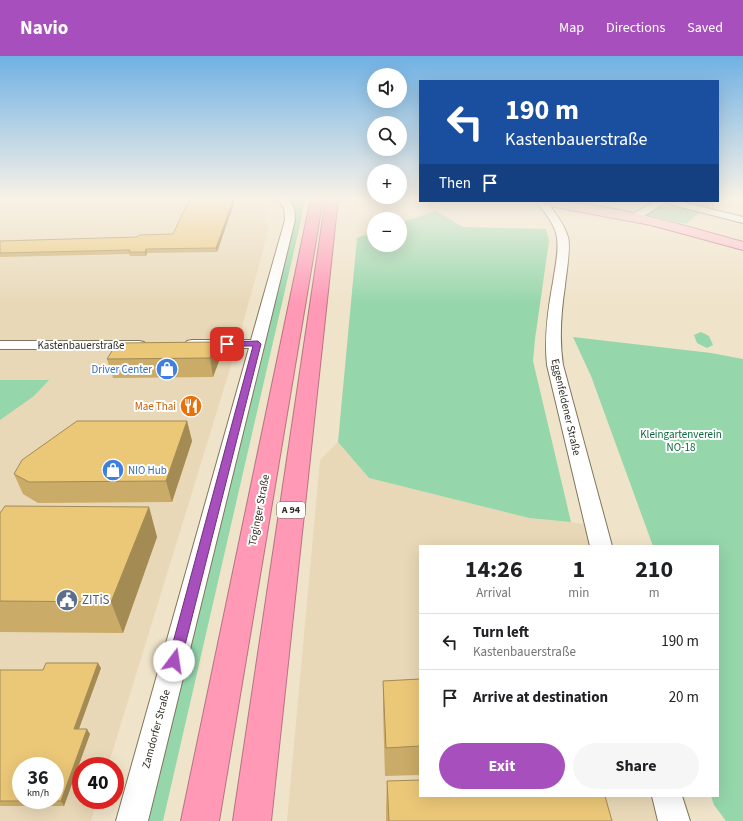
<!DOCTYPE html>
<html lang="en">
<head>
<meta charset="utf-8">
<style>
  :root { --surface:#fff; --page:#f6f6f6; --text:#202124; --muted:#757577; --line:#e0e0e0; --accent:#a64fbd }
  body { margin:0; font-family:"Source Sans 3",sans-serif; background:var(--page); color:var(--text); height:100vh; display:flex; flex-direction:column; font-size:15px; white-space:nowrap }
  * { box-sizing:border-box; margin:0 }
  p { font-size:13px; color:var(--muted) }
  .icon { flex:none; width:22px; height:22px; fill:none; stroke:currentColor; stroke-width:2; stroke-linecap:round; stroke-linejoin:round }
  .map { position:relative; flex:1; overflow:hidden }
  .panel { position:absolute; left:419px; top:489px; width:300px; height:252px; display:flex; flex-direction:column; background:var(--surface); border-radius:0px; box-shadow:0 4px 16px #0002 }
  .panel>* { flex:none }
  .banner { position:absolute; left:419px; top:24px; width:300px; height:122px; border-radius:0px; box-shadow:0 4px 16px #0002; background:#1a4fa0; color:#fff; overflow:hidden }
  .controls { position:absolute; left:367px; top:12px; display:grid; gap:8px }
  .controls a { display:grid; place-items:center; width:40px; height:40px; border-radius:50%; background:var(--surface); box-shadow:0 4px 16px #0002; font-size:20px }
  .speed { position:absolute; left:12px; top:701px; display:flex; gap:8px; font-size:20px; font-weight:700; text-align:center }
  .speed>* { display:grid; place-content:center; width:52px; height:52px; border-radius:50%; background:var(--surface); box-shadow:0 4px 16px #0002; line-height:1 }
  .speed small { font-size:10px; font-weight:400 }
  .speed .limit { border:6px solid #d22; background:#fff; color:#111 }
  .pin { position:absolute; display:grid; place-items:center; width:34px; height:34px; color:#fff; margin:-17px; border-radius:8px; box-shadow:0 2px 6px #0006 }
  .me { position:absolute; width:44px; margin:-22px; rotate:14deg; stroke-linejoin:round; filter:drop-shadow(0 0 3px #0008) }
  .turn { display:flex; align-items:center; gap:14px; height:84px; padding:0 20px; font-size:18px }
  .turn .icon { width:52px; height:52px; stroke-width:2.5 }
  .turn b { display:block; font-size:28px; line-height:34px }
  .then { display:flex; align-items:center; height:38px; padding:0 20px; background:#0003; gap:8px; font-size:15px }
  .eta { display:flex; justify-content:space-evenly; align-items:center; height:68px; text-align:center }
  .eta b { font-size:24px; font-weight:700; line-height:28px }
  .cta { display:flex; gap:8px; margin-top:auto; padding:8px 20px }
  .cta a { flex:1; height:46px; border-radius:24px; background:var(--accent); color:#fff; font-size:16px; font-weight:700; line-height:46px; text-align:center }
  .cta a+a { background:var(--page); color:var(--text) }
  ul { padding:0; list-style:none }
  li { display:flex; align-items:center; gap:12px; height:56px; padding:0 20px; border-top:1px solid var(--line) }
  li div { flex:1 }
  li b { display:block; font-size:15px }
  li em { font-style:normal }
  header { display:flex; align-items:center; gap:24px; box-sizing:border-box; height:56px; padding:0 20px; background:var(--accent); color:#fff }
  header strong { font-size:19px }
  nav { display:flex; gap:22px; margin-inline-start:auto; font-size:14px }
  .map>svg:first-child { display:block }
  .built { fill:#e8d8b7; fill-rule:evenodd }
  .green { fill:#95d6ab }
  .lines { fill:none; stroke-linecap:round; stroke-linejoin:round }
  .minor-casing { stroke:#80755e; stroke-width:2 }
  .major-casing { stroke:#b77382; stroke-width:2 }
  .highway-casing { stroke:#b77382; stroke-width:2 }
  .minor { fill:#fff; fill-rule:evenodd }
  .major { fill:#ffc2d3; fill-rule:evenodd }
  .highway { fill:#ff99b6; fill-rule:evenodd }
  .wall { fill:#caab67 }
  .shaded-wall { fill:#a48b54 }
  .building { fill:#ebc778; stroke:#a48b54; fill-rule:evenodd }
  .route { fill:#a64fbd; stroke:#6c337b }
  .labels { text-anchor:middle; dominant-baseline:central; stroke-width:4; stroke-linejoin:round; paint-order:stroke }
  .shield { fill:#fff; stroke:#6e6b64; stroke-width:1 }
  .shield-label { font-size:10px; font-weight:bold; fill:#302c22 }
  .street-label { font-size:11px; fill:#302c22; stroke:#fff }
  .shop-label { font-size:11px; fill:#366cbe; stroke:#fff; text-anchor:end }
  .food-label { font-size:11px; fill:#c56008; stroke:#fff; text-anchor:end }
  .park-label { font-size:11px; fill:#0b693b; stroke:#fff }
  .near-service-label { font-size:13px; fill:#4e5e75; stroke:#fff; text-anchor:start }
</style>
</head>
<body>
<header>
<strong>Navio</strong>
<nav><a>Map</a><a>Directions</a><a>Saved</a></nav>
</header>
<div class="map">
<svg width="743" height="765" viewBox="0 0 743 765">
  <rect width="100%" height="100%" fill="#efe3c9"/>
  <path class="built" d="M 0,142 L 255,142 L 263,149 L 269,173 L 233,303 L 108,710 L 81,710 L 81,744 L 97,744 L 91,765 L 0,765 ZM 21,710 L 55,710 L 55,744 L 21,744 Z
    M 338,386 L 369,422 L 529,462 L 571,466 L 605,472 L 610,490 L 420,490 L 420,740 L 684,740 L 691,765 L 287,765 L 320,404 Z"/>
  <path class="green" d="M 287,142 L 305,142 L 299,173 L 163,765 L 148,765 L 296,163 L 292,149 Z
    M 663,150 L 672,150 L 700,156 L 686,168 L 645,159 Z
    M 436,155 L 463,171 L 546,173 L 549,185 L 535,283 L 533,305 L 571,466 L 529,462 L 369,422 L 338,386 L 357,182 L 374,176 L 374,189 L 400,189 L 400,167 Z
    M 701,276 L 709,280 L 713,289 L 707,292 L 697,287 L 694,279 Z
    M 573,281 L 711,297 L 743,303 L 743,765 L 726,765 L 714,749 L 711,740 L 718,740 L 718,490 L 653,490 L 591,320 Z
    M 0,324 L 49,324 L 34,340 L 0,364 Z"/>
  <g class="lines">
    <g class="minor-casing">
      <path id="minor" d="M 277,142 L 288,142 L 294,152 L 295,164 L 148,765 L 116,765 L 249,292 L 192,292 L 187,291 L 185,288 L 187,285 L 192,284 L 251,284 L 285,164 L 284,152 Z
        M 536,145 L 546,145 C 555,156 564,168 568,181 C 571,192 566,218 565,230 C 561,256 559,283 563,309 L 612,490 L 590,490 L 547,309 C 544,281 548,253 553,226 C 555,212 559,196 557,182 C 556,169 544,156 536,145 Z
        M 655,145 L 679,145 L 743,161 L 743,167 L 665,147 L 639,163 L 631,163 L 630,161 L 631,159 Z
        M 0,285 L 139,285 L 144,286 L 146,289 L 144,292 L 139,293 L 0,293 Z
        M 652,740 L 682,740 L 690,765 L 658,765 Z"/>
    </g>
    <g class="major-casing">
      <path id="major" d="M 538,145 C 605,145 678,168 743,186 L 743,194 L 651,169 L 544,149 L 540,148 Z"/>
    </g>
    <g class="highway-casing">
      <path id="highway" d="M 311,142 L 323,142 L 219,765 L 181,765 Z
        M 326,142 L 338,142 L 271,765 L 233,765 Z"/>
    </g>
    <use href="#minor" class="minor"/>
    <use href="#major" class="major"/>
    <use href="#highway" class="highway"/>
  </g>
  <path class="wall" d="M 236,142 L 217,196 L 147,197 L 146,200 L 130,200 L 129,198 L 0,201 L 0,185 L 137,181 L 173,178 Z
    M 216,286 L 219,305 L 213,321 L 113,322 L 107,303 Z
    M 187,365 L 192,385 L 172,446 L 38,447 L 23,438 L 14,418 Z
    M 149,451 L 157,481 L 123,577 L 0,576 L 0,457 Z
    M 101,612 L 79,673 L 90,678 L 64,750 L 0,750 L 0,614 L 43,614 Z
    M 420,623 L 420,719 L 385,720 L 383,654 L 383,625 Z
    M 387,725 L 612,765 L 386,765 L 386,753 Z"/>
  <path class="shaded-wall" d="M 234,142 L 236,142 L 217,196 L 216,192 Z
    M 146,193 L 147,197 L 146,200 L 145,196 Z
    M 216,286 L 219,305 L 213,321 L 210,302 Z
    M 187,365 L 192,385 L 172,446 L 166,425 Z
    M 149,451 L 157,481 L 123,577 L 111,546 Z
    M 98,607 L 101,612 L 77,678 L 74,673 Z
    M 87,673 L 90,678 L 64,750 L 61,745 Z"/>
  <path class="building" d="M 190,142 L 234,142 L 216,192 L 146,193 L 145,196 L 129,196 L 130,194 L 0,197 L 0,185 L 137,181 L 139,179 L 173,178 Z
    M 216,286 L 210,302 L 107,303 L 117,287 Z
    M 77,365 L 187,365 L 166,425 L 29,426 L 14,418 L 22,404 Z
    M 5,450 L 149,451 L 111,546 L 0,545 L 0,457 Z
    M 46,607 L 98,607 L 74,673 L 87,673 L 61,745 L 0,745 L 0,614 L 43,614 ZM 21,710 L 55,710 L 55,744 L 21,744 Z
    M 420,623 L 420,690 L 386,692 L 383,625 Z
    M 420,724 L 420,740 L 605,740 L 612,765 L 389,765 L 387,725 Z"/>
  <linearGradient id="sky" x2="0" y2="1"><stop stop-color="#70b1e4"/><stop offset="0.57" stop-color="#f8f2e7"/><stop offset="1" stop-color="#f8f2e7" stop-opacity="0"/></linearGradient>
  <rect width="743" height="249" fill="url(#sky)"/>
  <path class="route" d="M 258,285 L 261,288 L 181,605 L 179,609 L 174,610 L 170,609 L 168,605 L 253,290 L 227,290 L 223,288 L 227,286 Z"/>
  <defs>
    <g id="shop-disc" transform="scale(1.15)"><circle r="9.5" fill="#3f7fe0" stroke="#fff"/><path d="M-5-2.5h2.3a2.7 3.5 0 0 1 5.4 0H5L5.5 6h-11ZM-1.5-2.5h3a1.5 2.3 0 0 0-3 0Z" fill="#fff"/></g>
    <g id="restaurant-disc" transform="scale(1.15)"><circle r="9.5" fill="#e8710a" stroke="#fff"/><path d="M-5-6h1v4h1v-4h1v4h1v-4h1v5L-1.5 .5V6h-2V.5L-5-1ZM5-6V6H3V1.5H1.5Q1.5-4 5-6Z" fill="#fff"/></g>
    <g id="civic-disc" transform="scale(1.15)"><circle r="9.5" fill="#5c6f8a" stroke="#fff"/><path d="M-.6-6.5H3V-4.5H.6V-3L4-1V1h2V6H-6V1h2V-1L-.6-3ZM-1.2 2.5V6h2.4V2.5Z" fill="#fff"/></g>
  </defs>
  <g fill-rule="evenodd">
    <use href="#shop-disc" x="167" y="313"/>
    <use href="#restaurant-disc" x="191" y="350"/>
    <use href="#shop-disc" x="113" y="414"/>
    <use href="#civic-disc" x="67" y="544"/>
  </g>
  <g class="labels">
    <rect class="shield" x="277" y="446" width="28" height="16" rx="3"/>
    <g class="shield-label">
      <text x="291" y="454">A 94</text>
    </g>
    <g class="street-label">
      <text x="81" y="289">Kastenbauerstraße</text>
      <text transform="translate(566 351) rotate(77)">Eggenfeldener Straße</text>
      <text transform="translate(259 454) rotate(-79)">Töginger Straße</text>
      <text transform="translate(156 673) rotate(-75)">Zamdorfer Straße</text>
    </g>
    <g class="shop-label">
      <text x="152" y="313">Driver Center</text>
      <text x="128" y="414" text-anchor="start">NIO Hub</text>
    </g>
    <g class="food-label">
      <text x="176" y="350">Mae Thai</text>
    </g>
    <g class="park-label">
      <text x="681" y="378">Kleingartenverein<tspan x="681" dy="13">NO-18</tspan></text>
    </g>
    <g class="near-service-label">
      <text x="82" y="544">ZITiS</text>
    </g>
  </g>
</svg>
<div class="controls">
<a><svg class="icon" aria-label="sound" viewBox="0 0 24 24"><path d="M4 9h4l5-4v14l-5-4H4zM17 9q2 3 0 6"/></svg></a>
<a><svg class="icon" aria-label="search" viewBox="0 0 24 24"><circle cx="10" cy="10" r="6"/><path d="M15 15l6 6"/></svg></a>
<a>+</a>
<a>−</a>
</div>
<div class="speed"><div>36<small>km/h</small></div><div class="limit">40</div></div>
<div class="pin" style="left:227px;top:288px;background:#d93025"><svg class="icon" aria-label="arrive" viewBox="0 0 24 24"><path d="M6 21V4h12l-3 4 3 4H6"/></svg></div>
<svg class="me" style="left:174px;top:605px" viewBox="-20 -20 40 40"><circle r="19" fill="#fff"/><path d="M0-13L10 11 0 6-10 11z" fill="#a64fbd"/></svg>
<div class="banner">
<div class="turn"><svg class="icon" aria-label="left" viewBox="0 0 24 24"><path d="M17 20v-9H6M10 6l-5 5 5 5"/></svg><div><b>190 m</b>Kastenbauerstraße</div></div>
<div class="then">Then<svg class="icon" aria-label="arrive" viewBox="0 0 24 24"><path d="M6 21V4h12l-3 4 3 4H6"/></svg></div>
</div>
<section class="panel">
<div class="eta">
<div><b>14:26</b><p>Arrival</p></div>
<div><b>1</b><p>min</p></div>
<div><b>210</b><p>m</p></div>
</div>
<ul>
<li><svg class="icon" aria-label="left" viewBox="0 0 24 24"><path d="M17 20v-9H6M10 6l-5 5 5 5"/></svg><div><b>Turn left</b><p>Kastenbauerstraße</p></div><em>190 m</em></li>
<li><svg class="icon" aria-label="arrive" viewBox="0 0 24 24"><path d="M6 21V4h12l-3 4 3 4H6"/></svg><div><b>Arrive at destination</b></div><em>20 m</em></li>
</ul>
<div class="cta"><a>Exit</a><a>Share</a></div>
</section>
</div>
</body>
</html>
